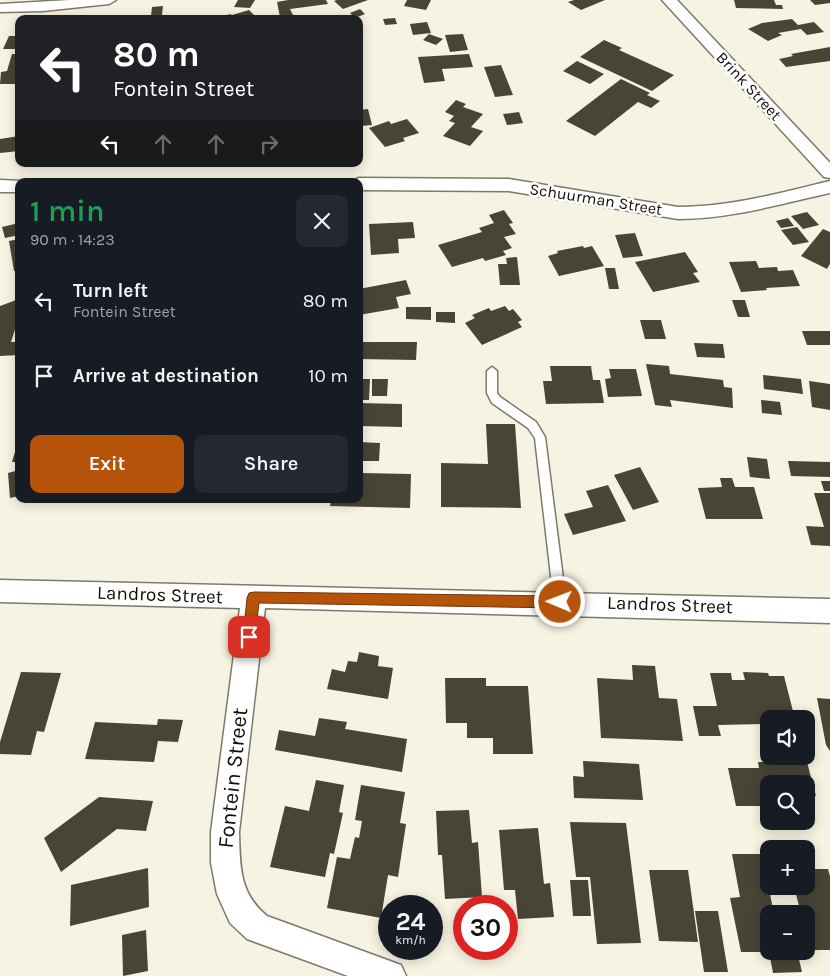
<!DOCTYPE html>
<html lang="en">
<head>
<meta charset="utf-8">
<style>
  :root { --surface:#171b24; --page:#242831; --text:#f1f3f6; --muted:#9ea1a6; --accent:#b45309 }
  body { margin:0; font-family:Karla,sans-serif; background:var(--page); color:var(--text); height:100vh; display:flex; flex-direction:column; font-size:19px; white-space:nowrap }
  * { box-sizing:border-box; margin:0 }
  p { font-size:16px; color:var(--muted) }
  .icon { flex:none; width:28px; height:28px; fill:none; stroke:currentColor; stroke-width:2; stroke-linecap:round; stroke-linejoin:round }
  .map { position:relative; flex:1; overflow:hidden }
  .sheet { position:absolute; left:15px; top:178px; width:348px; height:325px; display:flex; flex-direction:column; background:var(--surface); border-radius:10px; box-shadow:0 2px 12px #0003 }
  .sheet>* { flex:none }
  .hud { position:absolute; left:15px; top:15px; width:348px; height:152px; border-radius:10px; box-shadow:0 2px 12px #0003; background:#202124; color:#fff; overflow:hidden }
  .buttons { position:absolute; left:760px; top:710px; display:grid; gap:10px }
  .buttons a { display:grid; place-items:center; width:55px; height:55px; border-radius:10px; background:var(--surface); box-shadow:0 2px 12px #0003; font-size:25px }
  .speed { position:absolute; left:378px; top:895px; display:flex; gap:10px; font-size:25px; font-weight:700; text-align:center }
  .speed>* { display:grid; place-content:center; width:65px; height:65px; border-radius:50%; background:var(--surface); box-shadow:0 2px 12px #0003; line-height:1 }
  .speed small { font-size:12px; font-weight:400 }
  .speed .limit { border:8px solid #d22; background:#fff; color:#111 }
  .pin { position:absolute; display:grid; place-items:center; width:42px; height:42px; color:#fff; margin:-21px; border-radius:10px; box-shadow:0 2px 8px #0006 }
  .me { position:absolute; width:55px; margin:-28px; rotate:271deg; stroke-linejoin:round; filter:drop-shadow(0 0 4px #0008) }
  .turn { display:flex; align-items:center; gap:18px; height:105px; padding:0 15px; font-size:22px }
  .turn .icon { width:65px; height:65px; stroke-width:2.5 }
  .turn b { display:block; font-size:35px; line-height:42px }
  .lanes { display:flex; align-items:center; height:48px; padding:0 15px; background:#0003; justify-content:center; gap:25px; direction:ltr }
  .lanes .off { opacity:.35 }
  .round { display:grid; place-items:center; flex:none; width:52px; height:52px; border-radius:10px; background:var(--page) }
  .headline { display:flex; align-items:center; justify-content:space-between; height:85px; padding:0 15px }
  h1 { font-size:30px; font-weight:600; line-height:38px; color:#1e9e55 }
  .button { display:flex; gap:10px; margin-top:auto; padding:10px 15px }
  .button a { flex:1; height:58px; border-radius:10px; background:var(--accent); color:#fff; font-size:20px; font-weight:600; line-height:58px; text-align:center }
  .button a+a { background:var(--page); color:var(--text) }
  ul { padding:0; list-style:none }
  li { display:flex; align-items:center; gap:15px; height:75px; padding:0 15px }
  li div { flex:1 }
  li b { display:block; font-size:19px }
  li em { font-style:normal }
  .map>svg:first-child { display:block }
  .building { fill:#484537 }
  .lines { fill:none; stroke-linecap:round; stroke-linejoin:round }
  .lane-casing { stroke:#7d7a6b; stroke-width:3 }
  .street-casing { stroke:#7d7a6b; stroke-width:3 }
  .lane { fill:#fff; fill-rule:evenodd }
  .street { fill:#fff; fill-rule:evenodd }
  .route { fill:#b45309; stroke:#753606 }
  .labels { text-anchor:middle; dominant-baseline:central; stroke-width:5; stroke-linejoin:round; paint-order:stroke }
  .far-street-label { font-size:16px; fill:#0f0e08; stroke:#fff }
  .street-label { font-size:19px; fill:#0f0e08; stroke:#fff }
  .near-street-label { font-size:22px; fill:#0f0e08; stroke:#fff }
</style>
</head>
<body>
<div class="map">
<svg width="830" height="976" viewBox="0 0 830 976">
  <rect width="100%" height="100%" fill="#f6f3e2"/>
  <path class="building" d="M 238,0 L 255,0 L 250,8 L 234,7 Z
    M 288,0 L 326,0 L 328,4 L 290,9 L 293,15 L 280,17 L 277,2 Z
    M 337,0 L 368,0 L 343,9 L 334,1 Z
    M 407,0 L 431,0 L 426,10 L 404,6 Z
    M 574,0 L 605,0 L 581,10 L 568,2 Z
    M 734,0 L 774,0 L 776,5 L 782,5 L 783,9 L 736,8 Z
    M 810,0 L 830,0 L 830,3 L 815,5 Z
    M 163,6 L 162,15 L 151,16 L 152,7 Z
    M 360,9 L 365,14 L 355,18 L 350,13 Z
    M 249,10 L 256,17 L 216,19 L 230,14 L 232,15 Z
    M 395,18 L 397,24 L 385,25 L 383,19 Z
    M 792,19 L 798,25 L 814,22 L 824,32 L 807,35 L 801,29 L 778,33 L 782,35 L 768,41 L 748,29 L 762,23 Z
    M 427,22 L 431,33 L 413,35 L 410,24 Z
    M 429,34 L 443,39 L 436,45 L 423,40 Z
    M 463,34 L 468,50 L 450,52 L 445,35 Z
    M 9,36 L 19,36 L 19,49 L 3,49 Z
    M 604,40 L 622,48 L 619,50 L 674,75 L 652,91 L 580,57 Z
    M 830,47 L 830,61 L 786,67 L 779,59 L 793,56 L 791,54 Z
    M 12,54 L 19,54 L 19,84 L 0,84 L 1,72 L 7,71 Z
    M 469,54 L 473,67 L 442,69 L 445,81 L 424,83 L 418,57 Z
    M 577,61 L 604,74 L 590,84 L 563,71 Z
    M 501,65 L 513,95 L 495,97 L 484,67 Z
    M 621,79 L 650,93 L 647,95 L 660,101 L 651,108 L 638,102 L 595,136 L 566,121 Z
    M 456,100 L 466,104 L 463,107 L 483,114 L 471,127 L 483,131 L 470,146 L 443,136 L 455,123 L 449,121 L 454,116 L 445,112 Z
    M 368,109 L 372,125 L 361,126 L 359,110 Z
    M 519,112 L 523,123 L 507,125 L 503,114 Z
    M 407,119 L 419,133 L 403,138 L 405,141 L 385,147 L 369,128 L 389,121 L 391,124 Z
    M 19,136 L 19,151 L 0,153 L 0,139 Z
    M 504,210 L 513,223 L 509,224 L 516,234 L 504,237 L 512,248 L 503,251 L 506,255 L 485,261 L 483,258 L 452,267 L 438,245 L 482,232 L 479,228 L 494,223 L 489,215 Z
    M 807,212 L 819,225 L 803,229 L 791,216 Z
    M 788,218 L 794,226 L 781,228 L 776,221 Z
    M 413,222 L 415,238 L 398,239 L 399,253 L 371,255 L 369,224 Z
    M 19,223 L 19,235 L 5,238 L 2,227 Z
    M 797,227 L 809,242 L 793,245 L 781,230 Z
    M 823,229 L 830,232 L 830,264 L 827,269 L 801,256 Z
    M 635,233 L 643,256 L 623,258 L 615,235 Z
    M 19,239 L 19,270 L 14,271 L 9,241 Z
    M 583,246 L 584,248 L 592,246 L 604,266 L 559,276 L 548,256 L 558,253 L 557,251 Z
    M 685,252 L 698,272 L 693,273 L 700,282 L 653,292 L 635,262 Z
    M 517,257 L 520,285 L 500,285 L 498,264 L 507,264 L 506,258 Z
    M 756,261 L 759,268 L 777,267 L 778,271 L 793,270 L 800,286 L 766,288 L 767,290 L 741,292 L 729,262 Z
    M 605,268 L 615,268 L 619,289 L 609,289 Z
    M 406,280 L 411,294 L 396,297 L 399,308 L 359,315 L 359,289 Z
    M 19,299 L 19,317 L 11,342 L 19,342 L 19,355 L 0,356 L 0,306 Z
    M 732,300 L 745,300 L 750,317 L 738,317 Z
    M 505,306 L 509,311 L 513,309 L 522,320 L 518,322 L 522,327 L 482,345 L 465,323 L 475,318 L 472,315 L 489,308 L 491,311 Z
    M 406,307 L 431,307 L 431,320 L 406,319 Z
    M 436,312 L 455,312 L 455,323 L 436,322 Z
    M 640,320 L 661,320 L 666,339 L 645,339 Z
    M 802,331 L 830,331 L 830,345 L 807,345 Z
    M 359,342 L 417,342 L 416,360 L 359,359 Z
    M 694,343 L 723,344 L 725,358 L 697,357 Z
    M 646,364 L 669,366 L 670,374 L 723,380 L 724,387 L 732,388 L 733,408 L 670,400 L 672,407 L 655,405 Z
    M 550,366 L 591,366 L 593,380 L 600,380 L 604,403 L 546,404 L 543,381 L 552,381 Z
    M 609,369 L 636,369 L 642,396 L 608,397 L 605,379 L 611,378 Z
    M 763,375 L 801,379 L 803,394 L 764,389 Z
    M 359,379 L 370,379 L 369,400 L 359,400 Z
    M 372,379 L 388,379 L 387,396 L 372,396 Z
    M 809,381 L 830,384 L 830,410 L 812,407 Z
    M 761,400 L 780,402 L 782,415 L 762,413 Z
    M 359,403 L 402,404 L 402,427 L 359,426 Z
    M 486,424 L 515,424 L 521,508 L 441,507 L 441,463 L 488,464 Z
    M 18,442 L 19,462 L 12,462 Z
    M 359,442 L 380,443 L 379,461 L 361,461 L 360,473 L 411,474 L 410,508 L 330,506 L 331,499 L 359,499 Z
    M 747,457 L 767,459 L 770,479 L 750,477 Z
    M 788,461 L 830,462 L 830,477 L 791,476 Z
    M 640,467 L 659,502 L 633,510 L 614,475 Z
    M 19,470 L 19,496 L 10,498 L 8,473 Z
    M 720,478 L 732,478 L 735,487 L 754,487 L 763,519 L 706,519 L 698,488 L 722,487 Z
    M 821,481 L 830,481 L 830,491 L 824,491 Z
    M 608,485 L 626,521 L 573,535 L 564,514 L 593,507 L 586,491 Z
    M 814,493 L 830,493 L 830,546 L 811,545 L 806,526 L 824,527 Z
    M 359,652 L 379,656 L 378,666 L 393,668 L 388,699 L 327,689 L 332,669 L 345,672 L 348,661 L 357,662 Z
    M 632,665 L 655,666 L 659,698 L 677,699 L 683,741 L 601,738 L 597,678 L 633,680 Z
    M 21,672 L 61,673 L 44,732 L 37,731 L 31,755 L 0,754 L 0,742 Z
    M 743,672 L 768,673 L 769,676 L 784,676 L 795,719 L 769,719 L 769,724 L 718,725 L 721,736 L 699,736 L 693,706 L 717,706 L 710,673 L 731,673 L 732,680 L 745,680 Z
    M 445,678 L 486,678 L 486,686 L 528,686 L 533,754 L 493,754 L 493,738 L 467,738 L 467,723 L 446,723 Z
    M 817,698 L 830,699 L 830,751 L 826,745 Z
    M 319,718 L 347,722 L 345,729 L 407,739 L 402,772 L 275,750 L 279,730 L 315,736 Z
    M 158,719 L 183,720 L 178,742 L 158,741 L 154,762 L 85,759 L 95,722 L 157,725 Z
    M 773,756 L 796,756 L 797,762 L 807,762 L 816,796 L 806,796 L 806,784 L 769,784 L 769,806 L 736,806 L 728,768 L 759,768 L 758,762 L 774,762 Z
    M 583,761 L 639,764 L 643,800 L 574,798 L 573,776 L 584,777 Z
    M 316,780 L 344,785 L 339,812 L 343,813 L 334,854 L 330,853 L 325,877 L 270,867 L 285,806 L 309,811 Z
    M 361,785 L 405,792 L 400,823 L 406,824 L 398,877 L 388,875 L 381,918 L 327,908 L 337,857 L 350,859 L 355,837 L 359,838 L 362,821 L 355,820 Z
    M 99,797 L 153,801 L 146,831 L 117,829 L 61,872 L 44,838 Z
    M 469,810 L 472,843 L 478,842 L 482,897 L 445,899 L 442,855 L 438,855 L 436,811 Z
    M 570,822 L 626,823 L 641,943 L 597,944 L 590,877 L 576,877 Z
    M 538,828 L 544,884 L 550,883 L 554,917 L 518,919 L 515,890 L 504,890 L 499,830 Z
    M 732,854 L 762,854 L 774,914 L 769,914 L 769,951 L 797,951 L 802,972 L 773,973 L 769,952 L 741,952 L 730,898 L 740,897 Z
    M 148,868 L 149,907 L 70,926 L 71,885 Z
    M 806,869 L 828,869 L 830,876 L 830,950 L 809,950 L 806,939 L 806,914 L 801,914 L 794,886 L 806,886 Z
    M 649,870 L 688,870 L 698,942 L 659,941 Z
    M 570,880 L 588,880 L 591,916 L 573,916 Z
    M 695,911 L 718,911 L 728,972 L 704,972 Z
    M 146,930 L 148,971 L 123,976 L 122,935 Z"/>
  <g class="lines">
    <g class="lane-casing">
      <path id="lane" d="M 492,367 L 497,371 L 497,393 L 500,397 L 536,422 L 545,437 L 566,602 L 564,606 L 560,608 L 556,606 L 554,602 L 535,438 L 528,428 L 492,403 L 487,393 L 487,371 Z"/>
    </g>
    <g class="street-casing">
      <path id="street" d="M 70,0 L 116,0 L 109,4 L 43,11 L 0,12 L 0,4 Z
        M 662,0 L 677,0 L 830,163 L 830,178 L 824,177 Z
        M 359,178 L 509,179 L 678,207 C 730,207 780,193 830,181 L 830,193 C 780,204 730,219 678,219 L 509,191 L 359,190 L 359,181 L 352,181 Z
        M 0,180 L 22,181 L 19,181 L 19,192 L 0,192 Z
        M 0,580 L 830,599 L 830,623 L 265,608 L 239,832 C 240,866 239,893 267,916 L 401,965 L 406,976 L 348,976 L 247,939 L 230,923 L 217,894 L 211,863 L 211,832 L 240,608 L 0,602 Z"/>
    </g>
    <use href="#lane" class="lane"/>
    <use href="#street" class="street"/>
  </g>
  <path class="route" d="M 254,592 L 560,596 L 565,598 L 566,602 L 565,606 L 560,608 L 259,603 L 255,637 L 253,641 L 249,643 L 244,641 L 243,637 L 247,598 L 249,593 Z"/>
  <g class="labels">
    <g class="far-street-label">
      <text transform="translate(749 86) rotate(47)">Brink Street</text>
      <text transform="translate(596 199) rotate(9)">Schuurman Street</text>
    </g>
    <g class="street-label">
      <text transform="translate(160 595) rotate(2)">Landros Street</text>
      <text transform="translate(670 605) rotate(2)">Landros Street</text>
    </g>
    <g class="near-street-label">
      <text transform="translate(233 778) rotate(-84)">Fontein Street</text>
    </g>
  </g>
</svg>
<div class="buttons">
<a><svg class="icon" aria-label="sound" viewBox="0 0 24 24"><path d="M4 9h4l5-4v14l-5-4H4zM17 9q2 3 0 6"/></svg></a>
<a><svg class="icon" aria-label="search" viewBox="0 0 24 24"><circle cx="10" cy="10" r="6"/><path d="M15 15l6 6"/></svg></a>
<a>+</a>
<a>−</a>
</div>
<div class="speed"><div>24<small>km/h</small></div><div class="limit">30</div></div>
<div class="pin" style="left:249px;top:637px;background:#d93025"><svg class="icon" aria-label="arrive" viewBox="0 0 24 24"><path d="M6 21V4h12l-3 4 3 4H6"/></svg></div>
<svg class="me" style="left:560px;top:602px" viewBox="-20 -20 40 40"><circle r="17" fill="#b45309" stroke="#fff" stroke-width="3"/><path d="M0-11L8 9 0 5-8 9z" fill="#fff"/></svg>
<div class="hud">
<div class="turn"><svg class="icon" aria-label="left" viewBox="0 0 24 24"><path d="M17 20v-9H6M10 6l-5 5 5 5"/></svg><div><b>80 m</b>Fontein Street</div></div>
<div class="lanes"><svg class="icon" aria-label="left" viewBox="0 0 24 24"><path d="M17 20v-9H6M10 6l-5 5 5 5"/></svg><svg class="icon off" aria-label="ahead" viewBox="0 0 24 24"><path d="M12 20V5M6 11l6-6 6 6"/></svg><svg class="icon off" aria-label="ahead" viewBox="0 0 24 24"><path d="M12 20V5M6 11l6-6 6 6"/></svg><svg class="icon off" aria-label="right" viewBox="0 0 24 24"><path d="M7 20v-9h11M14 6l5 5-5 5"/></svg></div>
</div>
<section class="sheet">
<div class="headline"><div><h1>1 min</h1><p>90 m · 14:23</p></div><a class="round"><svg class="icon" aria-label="close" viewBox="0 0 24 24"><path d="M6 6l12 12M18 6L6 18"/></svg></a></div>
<ul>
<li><svg class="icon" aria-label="left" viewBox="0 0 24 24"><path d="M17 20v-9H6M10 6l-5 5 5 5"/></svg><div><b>Turn left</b><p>Fontein Street</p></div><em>80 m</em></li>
<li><svg class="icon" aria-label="arrive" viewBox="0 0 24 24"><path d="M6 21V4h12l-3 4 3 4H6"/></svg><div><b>Arrive at destination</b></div><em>10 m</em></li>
</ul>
<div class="button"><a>Exit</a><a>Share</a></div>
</section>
</div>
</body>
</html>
